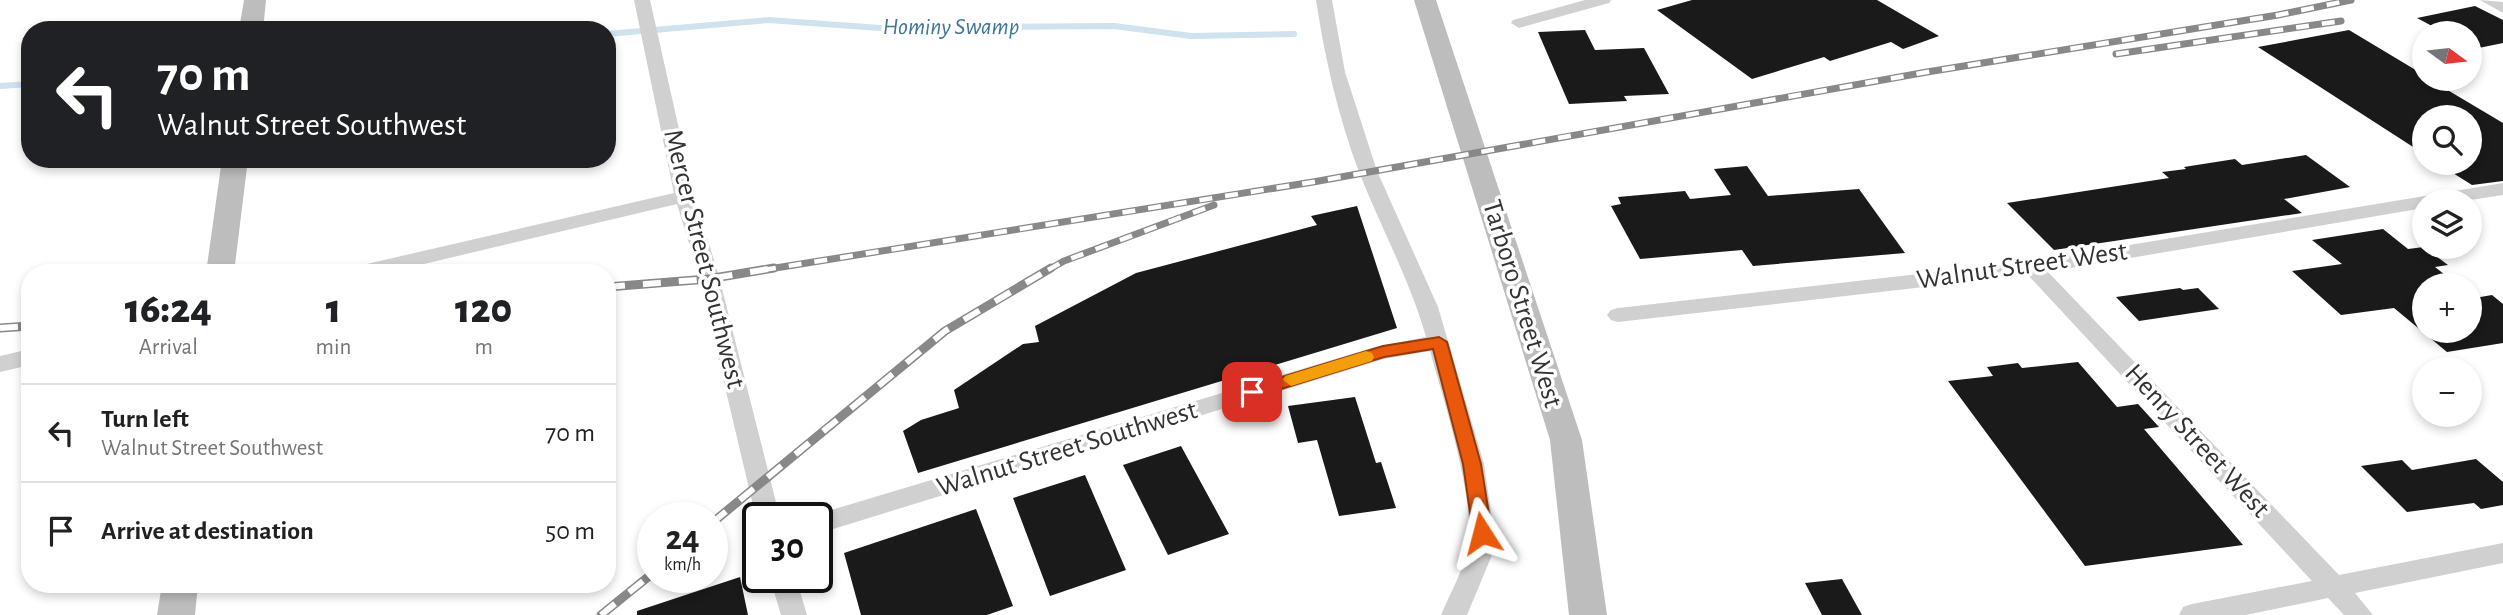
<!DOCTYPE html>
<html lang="en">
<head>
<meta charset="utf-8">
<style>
  :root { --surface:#fff; --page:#f6f6f6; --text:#202124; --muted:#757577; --line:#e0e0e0 }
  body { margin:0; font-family:"Alegreya Sans",sans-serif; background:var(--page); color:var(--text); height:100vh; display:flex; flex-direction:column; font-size:26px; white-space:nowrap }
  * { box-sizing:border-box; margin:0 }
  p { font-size:23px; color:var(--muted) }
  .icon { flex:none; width:38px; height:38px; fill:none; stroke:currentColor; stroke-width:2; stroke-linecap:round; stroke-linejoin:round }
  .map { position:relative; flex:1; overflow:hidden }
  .sheet { position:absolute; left:21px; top:264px; width:595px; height:329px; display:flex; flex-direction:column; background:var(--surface); border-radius:28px; box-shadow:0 4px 10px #0003 }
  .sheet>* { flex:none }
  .hud { position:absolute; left:21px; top:21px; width:595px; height:147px; border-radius:28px; box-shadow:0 4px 10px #0003; background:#202124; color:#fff; overflow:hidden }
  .needle { width:46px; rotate:105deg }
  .controls { position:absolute; left:2412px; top:21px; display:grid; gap:14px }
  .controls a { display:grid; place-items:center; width:70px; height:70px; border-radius:50%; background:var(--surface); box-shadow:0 4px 10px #0003; font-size:35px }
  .speed { position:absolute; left:637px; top:502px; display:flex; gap:14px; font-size:35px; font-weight:700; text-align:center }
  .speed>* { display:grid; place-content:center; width:91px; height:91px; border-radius:50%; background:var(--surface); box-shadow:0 4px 10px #0003; line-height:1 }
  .speed small { font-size:18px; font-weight:400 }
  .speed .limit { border:4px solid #111; border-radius:10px; background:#fff; color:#111 }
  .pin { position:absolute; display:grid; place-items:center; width:60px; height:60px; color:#fff; margin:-30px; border-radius:14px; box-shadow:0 4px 10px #0006 }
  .me { position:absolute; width:77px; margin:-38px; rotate:351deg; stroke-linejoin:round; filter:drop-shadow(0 0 5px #0008) }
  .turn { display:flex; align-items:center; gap:24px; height:147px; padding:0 21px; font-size:32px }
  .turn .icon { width:91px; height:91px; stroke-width:2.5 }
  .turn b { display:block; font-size:49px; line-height:60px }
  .eta { display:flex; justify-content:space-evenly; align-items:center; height:119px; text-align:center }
  .eta b { font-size:42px; font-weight:800; line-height:49px }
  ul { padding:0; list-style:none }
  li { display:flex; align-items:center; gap:21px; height:98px; padding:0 21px; border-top:2px solid var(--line) }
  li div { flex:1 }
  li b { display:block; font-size:26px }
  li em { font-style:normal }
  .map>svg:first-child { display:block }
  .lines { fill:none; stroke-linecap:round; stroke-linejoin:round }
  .stream { stroke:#cfe2ee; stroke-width:6 }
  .building { fill:#1a1a1a }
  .street { fill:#d0d0d0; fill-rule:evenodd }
  .secondary { fill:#bdbdbd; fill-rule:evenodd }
  .rail-far1-casing { stroke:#888; stroke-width:7 }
  .rail-casing { stroke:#888; stroke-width:9 }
  .rail-far1 { stroke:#fff; stroke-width:4.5; stroke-dasharray:13; stroke-linecap:butt }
  .rail { stroke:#fff; stroke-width:6; stroke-dasharray:18; stroke-linecap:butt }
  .route { fill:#ea580c; stroke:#983908; stroke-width:2 }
  .slow { fill:#f59e0b }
  .labels { text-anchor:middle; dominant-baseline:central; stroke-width:7; stroke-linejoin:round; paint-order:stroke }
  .far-water-label { font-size:24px; font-style:italic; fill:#3f7597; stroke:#fff }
  .street-label { font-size:28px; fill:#333; stroke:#fff }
</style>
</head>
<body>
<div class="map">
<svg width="2503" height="615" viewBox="0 0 2503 615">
  <rect width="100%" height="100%" fill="#fff"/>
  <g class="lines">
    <path class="stream" d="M 607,34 L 769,20 L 880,28 L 1114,26 L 1191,36 L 1294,34
      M 0,86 L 30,84"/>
  </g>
  <path class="building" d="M 1692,0 L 1877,0 L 1939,36 L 1903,49 L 1891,42 L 1830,61 L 1824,57 L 1752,79 L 1657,10 Z
    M 2475,6 L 2503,20 L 2503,43 L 2469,50 L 2469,33 L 2445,33 L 2417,18 Z
    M 1585,30 L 1595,50 L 1644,48 L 1669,94 L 1624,96 L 1627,101 L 1569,104 L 1538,32 Z
    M 2349,30 L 2424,75 L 2424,79 L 2429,79 L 2503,123 L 2503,181 L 2472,185 L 2437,163 L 2469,163 L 2469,117 L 2424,117 L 2424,154 L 2258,47 Z
    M 2306,155 L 2350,187 L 2284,199 L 2302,213 L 2054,250 L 2007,203 L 2169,178 L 2162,172 L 2186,169 L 2184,167 L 2235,159 L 2242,165 Z
    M 1747,166 L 1768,196 L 1859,189 L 1905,253 L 1753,266 L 1742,250 L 1640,259 L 1611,206 L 1621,204 L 1618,197 L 1685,191 L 1690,199 L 1731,195 L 1714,169 Z
    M 1357,206 L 1397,328 L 918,473 L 903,431 L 921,420 L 959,408 L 954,390 L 1023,344 L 1039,342 L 1035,326 L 1136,273 L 1317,225 L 1311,216 Z
    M 2383,229 L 2408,249 L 2424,247 L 2448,265 L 2435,267 L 2458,285 L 2424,285 L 2424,331 L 2469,331 L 2469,299 L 2492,295 L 2503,304 L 2503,343 L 2447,352 L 2394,308 L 2341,315 L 2292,271 L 2342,264 L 2312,240 Z
    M 2180,288 L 2183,290 L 2198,288 L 2219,309 L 2139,321 L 2116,297 Z
    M 2078,362 L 2117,407 L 2138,404 L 2159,427 L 2144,429 L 2243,545 L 2085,566 L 1948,381 L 1993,376 L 1987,367 L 2018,363 L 2022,368 Z
    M 1355,397 L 1376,463 L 1381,462 L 1396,508 L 1339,516 L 1317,440 L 1298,443 L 1288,406 Z
    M 1181,446 L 1229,534 L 1168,555 L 1123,465 Z
    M 2476,459 L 2503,482 L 2503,505 L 2481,509 L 2474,503 L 2407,512 L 2361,466 L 2402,460 L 2412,470 Z
    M 1085,475 L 1126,570 L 1050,596 L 1013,498 Z
    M 976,509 L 1013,606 L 987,615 L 861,615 L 844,553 Z
    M 740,577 L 748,615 L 637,615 L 637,611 Z
    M 1842,579 L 1862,615 L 1822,615 L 1805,583 Z"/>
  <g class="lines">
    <path class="street" d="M 634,0 L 650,0 L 694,196 L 718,273 L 780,518 L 758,518 L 758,522 L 756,518 L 698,273 L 677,204 L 386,273 L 348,273 L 351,268 L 358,266 L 674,193 Z
      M 1316,0 L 1332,0 L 1345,72 L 1377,171 L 1438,307 L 1484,464 L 1494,533 L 1492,555 L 1467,615 L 1441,615 C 1449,596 1460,576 1466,556 C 1480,510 1443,399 1430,351 L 1384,359 L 817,534 L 817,518 L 808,517 L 1375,347 L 1426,337 C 1410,280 1381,228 1359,172 C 1338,116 1325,59 1316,0 Z
      M 1585,0 L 1611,0 L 1609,3 L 1519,28 L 1511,23 L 1513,20 Z
      M 2480,0 L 2503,2 L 2503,13 Z
      M 2503,183 L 2503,195 L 2464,201 L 2424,201 L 2424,208 L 2048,272 L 2339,575 L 2503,543 L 2503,563 L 2355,593 L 2373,615 L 2344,615 L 2328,598 L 2246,615 L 2179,615 L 2183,607 L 2192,604 L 2312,581 L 2028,275 L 1618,322 L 1611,320 L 1607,315 L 1611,310 L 1618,308 L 2033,261 Z
      M 30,349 L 30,365 L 0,372 L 0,356 Z
      M 770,578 L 796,578 L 807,615 L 781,615 Z"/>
    <path class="secondary" d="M 244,0 L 266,0 L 263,30 L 239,30 Z
      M 1414,0 L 1436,0 L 1582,440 L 1607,615 L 1569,615 L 1550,440 Z
      M 222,159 L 248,159 L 234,273 L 206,273 Z
      M 162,584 L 198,584 L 195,615 L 157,615 Z"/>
    <g class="rail-far1-casing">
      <path id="rail-far1" d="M 2116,54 L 2341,21
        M 763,270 L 1313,182 L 1927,72 L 2278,15 L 2351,0
        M 1048,270 L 1064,261 L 1214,205"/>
    </g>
    <g class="rail-casing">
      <path id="rail" d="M 607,287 L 708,279 L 774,268
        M 0,328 L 30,326
        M 712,523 L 945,331 L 1051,268
        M 601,615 L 653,573"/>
    </g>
    <use href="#rail-far1" class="rail-far1"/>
    <use href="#rail" class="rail"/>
  </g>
  <path class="route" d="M 1439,337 L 1447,342 L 1481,464 L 1492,533 L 1489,538 L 1482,540 L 1476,538 L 1473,533 L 1463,464 L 1433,349 L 1384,357 L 1252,398 L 1243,392 L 1246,388 L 1383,346 Z"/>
  <path class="slow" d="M 1366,351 L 1372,353 L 1374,357 L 1372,361 L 1291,386 L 1283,380 L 1285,376 Z"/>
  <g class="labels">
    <g class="far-water-label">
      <text x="951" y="27">Hominy Swamp</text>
    </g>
    <g class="street-label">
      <text transform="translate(704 259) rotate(76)">Mercer Street Southwest</text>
      <text transform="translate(2022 266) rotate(-8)">Walnut Street West</text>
      <text transform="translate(1522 304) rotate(73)">Tarboro Street West</text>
      <text transform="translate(2197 441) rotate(47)">Henry Street West</text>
      <text transform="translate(1067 449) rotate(-17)">Walnut Street Southwest</text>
    </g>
  </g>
</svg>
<div class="controls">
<a><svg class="needle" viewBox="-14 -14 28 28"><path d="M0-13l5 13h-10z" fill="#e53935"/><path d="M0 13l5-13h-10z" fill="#757577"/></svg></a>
<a><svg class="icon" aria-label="search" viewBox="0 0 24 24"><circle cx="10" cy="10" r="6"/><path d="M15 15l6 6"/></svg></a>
<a><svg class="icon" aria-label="layers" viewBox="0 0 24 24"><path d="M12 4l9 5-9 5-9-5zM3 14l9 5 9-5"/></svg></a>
<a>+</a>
<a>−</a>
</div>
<div class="speed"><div>24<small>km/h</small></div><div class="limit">30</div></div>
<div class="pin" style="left:1252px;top:392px;background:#d93025"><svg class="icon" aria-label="arrive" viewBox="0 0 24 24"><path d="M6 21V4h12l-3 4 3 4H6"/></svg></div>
<svg class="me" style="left:1482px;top:533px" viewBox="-20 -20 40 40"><path d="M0-17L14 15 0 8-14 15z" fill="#ea580c" stroke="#fff" stroke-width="4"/></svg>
<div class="hud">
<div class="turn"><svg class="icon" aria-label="left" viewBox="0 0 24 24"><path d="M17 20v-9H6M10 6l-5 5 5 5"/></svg><div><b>70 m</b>Walnut Street Southwest</div></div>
</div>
<section class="sheet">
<div class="eta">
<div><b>16:24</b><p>Arrival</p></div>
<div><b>1</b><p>min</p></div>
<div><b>120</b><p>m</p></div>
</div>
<ul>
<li><svg class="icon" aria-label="left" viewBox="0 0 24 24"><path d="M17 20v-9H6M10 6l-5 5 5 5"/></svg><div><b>Turn left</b><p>Walnut Street Southwest</p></div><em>70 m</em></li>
<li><svg class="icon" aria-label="arrive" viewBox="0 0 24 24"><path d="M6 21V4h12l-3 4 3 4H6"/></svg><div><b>Arrive at destination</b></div><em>50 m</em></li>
</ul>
</section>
</div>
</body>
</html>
